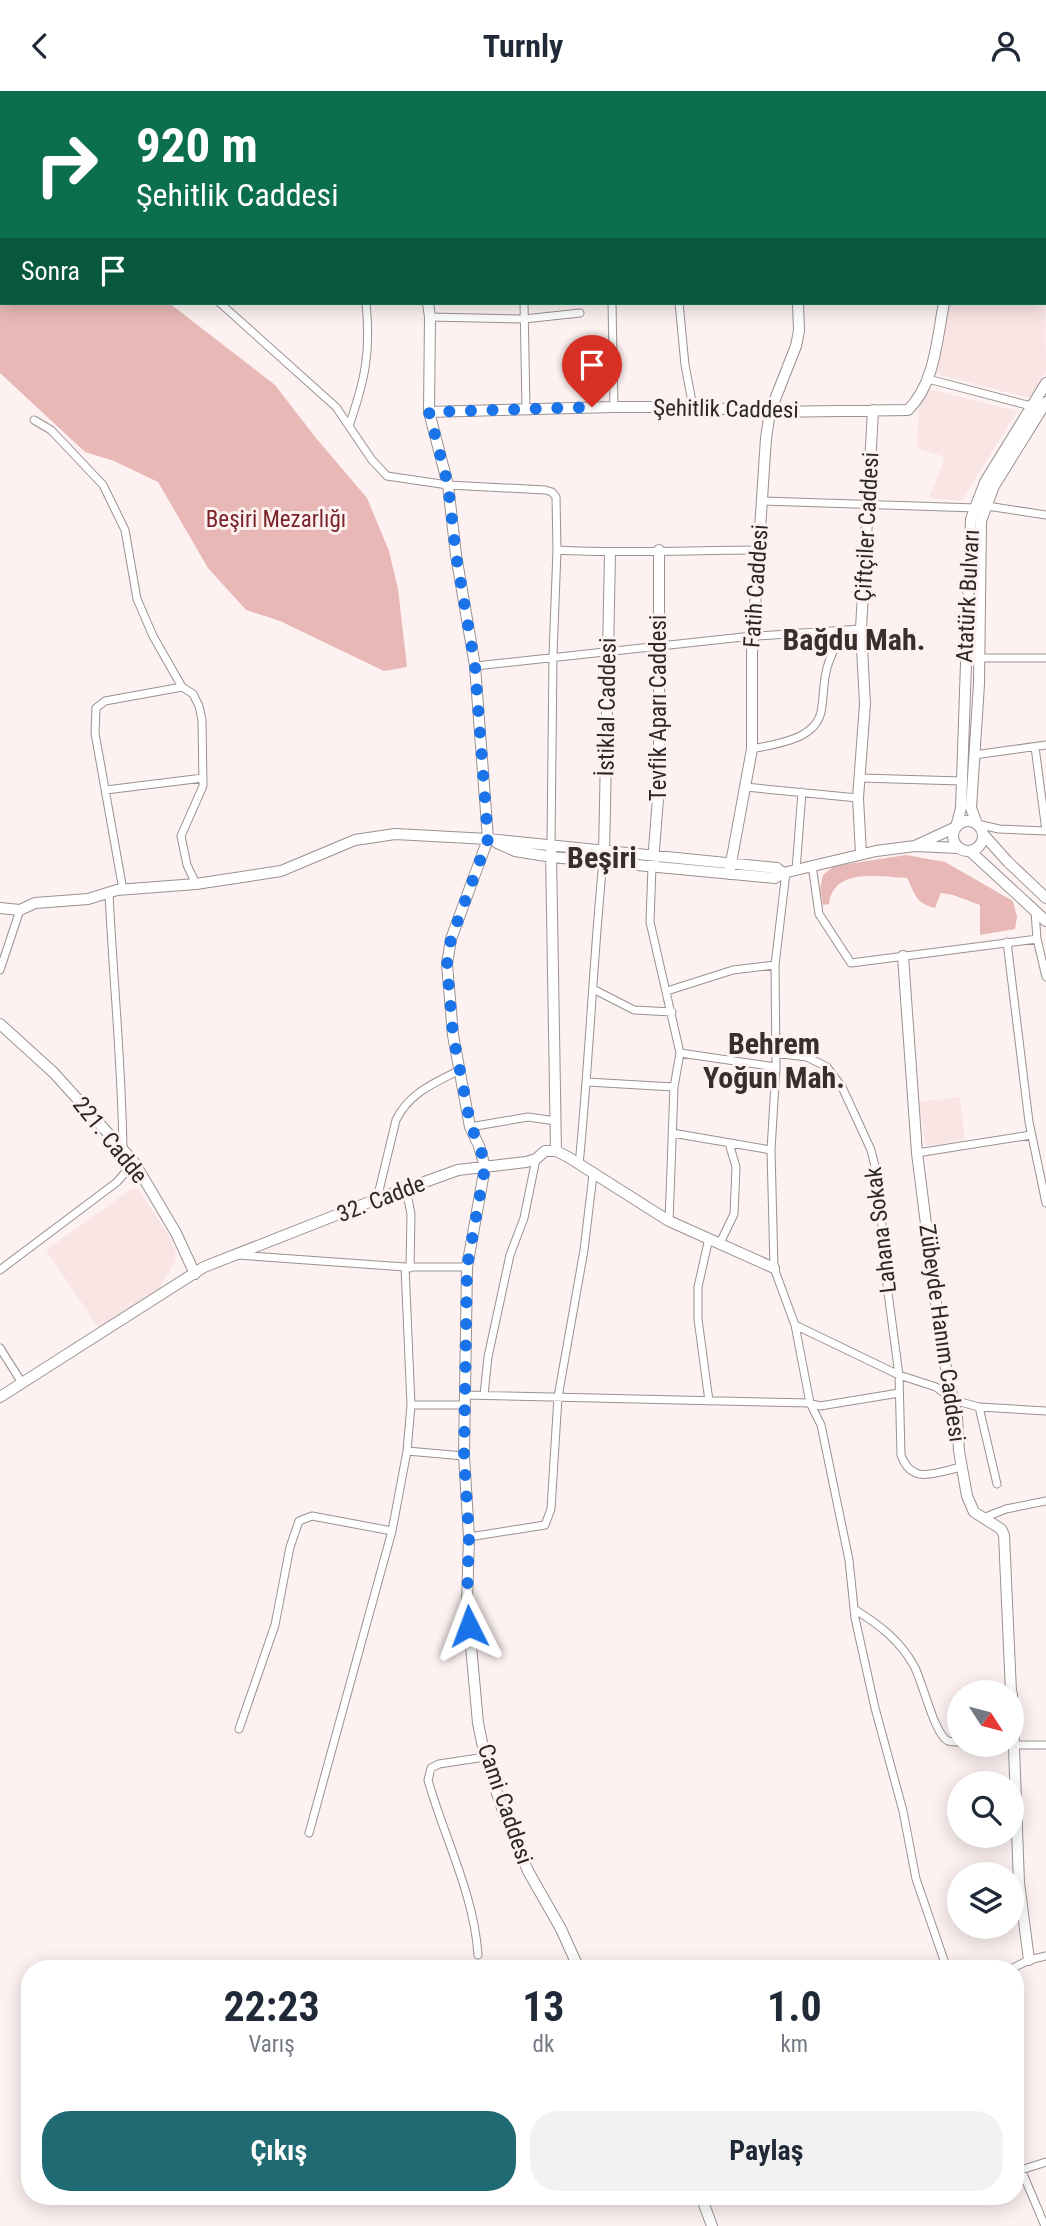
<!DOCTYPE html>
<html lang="tr">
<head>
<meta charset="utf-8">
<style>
  :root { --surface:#fff; --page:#f2f2f3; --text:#1f2937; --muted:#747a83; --accent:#206a74 }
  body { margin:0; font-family:"Roboto Condensed",sans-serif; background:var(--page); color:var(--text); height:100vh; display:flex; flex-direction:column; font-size:26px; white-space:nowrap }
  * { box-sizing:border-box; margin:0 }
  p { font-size:23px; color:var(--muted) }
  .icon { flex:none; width:38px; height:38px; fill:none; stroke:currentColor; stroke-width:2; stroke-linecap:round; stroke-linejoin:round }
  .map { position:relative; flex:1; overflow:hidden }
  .side { position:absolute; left:21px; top:1869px; width:1003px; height:245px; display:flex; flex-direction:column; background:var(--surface); border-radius:28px; box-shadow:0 4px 18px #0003 }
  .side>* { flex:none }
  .hud { position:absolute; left:0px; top:0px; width:1046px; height:214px; box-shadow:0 4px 18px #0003; background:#0b6e4f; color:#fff; overflow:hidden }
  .needle { width:46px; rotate:126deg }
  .controls { position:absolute; left:947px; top:1589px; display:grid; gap:14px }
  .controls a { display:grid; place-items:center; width:77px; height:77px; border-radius:50%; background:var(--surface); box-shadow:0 4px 18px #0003; font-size:35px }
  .pin { position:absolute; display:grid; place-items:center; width:60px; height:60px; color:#fff; margin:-72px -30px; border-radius:50% 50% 50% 0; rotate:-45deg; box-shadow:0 0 7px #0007 }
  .pin .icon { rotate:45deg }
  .me { position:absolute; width:77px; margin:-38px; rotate:357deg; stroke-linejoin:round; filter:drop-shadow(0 0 5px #0008) }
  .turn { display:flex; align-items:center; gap:24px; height:147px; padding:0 21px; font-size:32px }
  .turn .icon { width:91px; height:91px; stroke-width:2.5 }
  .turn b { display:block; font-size:49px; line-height:60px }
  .then { display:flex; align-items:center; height:66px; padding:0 21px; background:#0003; gap:14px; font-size:26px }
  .eta { display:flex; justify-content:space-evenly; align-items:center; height:119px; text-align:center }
  .eta b { font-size:42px; font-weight:700; line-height:49px }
  .primary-button { display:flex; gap:14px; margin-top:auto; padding:14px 21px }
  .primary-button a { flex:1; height:80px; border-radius:28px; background:var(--accent); color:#fff; font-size:28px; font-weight:700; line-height:80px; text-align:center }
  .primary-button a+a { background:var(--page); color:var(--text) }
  header { display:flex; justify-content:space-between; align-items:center; height:91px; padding:0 21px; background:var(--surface); font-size:32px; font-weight:700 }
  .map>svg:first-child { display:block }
  .built { fill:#f9e5e4 }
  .green { fill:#e8b8b6 }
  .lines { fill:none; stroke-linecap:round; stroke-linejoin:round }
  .street-casing { stroke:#9b9191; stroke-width:9 }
  .secondary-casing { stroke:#9b9191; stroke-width:12 }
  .street { stroke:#fff; stroke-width:7 }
  .secondary { stroke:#fff; stroke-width:10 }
  .route { stroke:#1a73e8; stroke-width:12; stroke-dasharray:0 21.6 }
  .labels { text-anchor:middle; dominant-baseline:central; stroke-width:6; stroke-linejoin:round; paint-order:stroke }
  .street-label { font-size:23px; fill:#2b2727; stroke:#fdf2f1 }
  .park-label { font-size:23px; fill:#7a2328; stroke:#fdf2f1 }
  .district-label { font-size:30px; font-weight:bold; fill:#372f2e; stroke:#fdf2f1 }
</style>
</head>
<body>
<header><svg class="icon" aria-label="back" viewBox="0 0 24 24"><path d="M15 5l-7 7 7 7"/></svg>Turnly<svg class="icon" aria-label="person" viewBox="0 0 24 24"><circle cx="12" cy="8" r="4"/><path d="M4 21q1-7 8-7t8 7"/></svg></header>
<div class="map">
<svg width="1046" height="2135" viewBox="0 0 1046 2135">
  <rect width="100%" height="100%" fill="#fdf2f1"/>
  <path class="built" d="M 1045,180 L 1046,281 L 1029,307 L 933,282 L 950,212 L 1045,212 Z
    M 929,298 L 1017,320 L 962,410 L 929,407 L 945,366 L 917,357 L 919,317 Z
    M 960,1006 L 965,1049 L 925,1055 L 919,1011 Z
    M 133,1097 L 139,1099 L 172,1150 L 176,1162 L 174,1172 L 155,1203 L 100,1239 L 46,1159 Z"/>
  <path class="green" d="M 0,96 L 2,212 L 169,212 L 275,294 L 316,347 L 367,407 L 389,460 L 398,498 L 407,576 L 384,580 L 280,530 L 246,519 L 208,477 L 158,391 L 114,370 L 85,361 L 0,282 Z
    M 906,764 L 945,771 L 1013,810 L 1017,826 L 1015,838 L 980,844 L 980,814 L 953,804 L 941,802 L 935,817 C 915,812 916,804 907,787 C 880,786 833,776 829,813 L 823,814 L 820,798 L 823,784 L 834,775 Z"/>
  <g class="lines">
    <g class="street-casing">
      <path id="street" d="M 0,61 L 2,62
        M 220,212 L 336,316 L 372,369 L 387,385 L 448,394 L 545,399 L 552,401 L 556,406 L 557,459 L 553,565 L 551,754
        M 524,212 L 526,317
        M 612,212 L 614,316
        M 679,212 L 685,274 L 693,316
        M 430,226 L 524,228 L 580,222
        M 928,288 L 1035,316
        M 34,329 L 51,339 L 103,394 L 125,439 L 137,508 L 153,545 L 182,596 L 193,603 L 199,615 L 202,629 L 203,695 L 181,745 L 187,774 L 196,793
        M 349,335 C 365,289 371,261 366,212
        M 763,410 L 976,417 L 987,415 L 1046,424
        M 557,459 C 624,463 690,459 757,459
        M 966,567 L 1046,567
        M 475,575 L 743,546 L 861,538
        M 752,658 C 775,653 815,649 821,621 C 824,606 823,591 827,577 C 830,565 837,553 842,541
        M 974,664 L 1046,654
        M 861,687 L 961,690
        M 745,696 L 858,707
        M 106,699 L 203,687
        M 977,733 L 999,738 L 1046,740 L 1035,656
        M 812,774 L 819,823 L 851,872 L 1037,848
        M 652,775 L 650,831 L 680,962 L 674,996 L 669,1130
        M 796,779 L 802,701
        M 786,781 L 775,874 L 776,976 L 771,1059 L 774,1177 L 795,1234 L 810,1312 L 821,1334 L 849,1469 L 855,1527 L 875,1617 L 903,1720 L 916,1788 L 947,1878
        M 123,799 L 95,642 L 96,617 L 105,610 L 182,596
        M 109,802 C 113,888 122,973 123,1060
        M 1035,820 L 1037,848 L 1046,886
        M 1007,851 L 1029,1031 L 1046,1112
        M 0,879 L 20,819
        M 593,898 L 634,919 L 672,921
        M 667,900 L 733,879 L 775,874
        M 680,962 L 776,976
        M 774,962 L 807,966 L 827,976 L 842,996 L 871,1059 L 879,1092 L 885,1179 L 899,1284 L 901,1364 C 912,1395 936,1381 962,1376
        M 587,991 L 674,996
        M 470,1036 L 528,1026 L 556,1030
        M 672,1042 L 771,1059
        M 917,1062 L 1031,1044
        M 579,1074 C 589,973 593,871 603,770
        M 406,1098 L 411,1123 L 410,1177
        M 377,1108 L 396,1029 C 409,1002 434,992 460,979
        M 720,1152 L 734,1123 L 736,1076 L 729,1052
        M 237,1164 L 405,1176 L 467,1176
        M 0,1179 L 117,1091 L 134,1071
        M 795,1234 L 899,1284 L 936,1296 L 953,1309 L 979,1316 L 1046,1320
        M 0,1257 L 22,1292
        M 464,1304 L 810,1312 L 820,1315 L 899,1302
        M 484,1304 L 488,1266 L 510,1164 L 524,1127 L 536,1068
        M 709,1310 L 698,1228 L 698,1196 L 709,1147
        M 411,1314 L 464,1314
        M 979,1316 L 997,1393
        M 407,1360 L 464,1365
        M 983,1427 L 1006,1418 L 1046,1410
        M 469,1446 L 545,1434 L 551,1418 L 558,1306 L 584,1159 L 593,1084
        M 854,1518 C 878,1533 900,1549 914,1575 C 923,1591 934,1643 948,1650 C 951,1651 955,1651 959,1651
        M 239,1638 L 275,1534 L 290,1456 L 299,1430 L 312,1425 L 392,1440
        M 1001,1654 L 1046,1654
        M 309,1742 L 392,1440 L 407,1360 L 411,1314 L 405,1176
        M 478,1864 C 474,1803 444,1746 428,1689 L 431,1677 L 439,1673 L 485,1666
        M 1011,1878 L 1029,1869 L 1046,1865
        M 1015,2064 L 1045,2135
        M 1021,2079 L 1046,2071"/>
    </g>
    <g class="secondary-casing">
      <path id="secondary" d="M 403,0 L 403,2
        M 779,0 L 779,2
        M 978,2 L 978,0
        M 1045,170 L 1046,171
        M 428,212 L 430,226 L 429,321 L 448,394 L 456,464 L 475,575 L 488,748 L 451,848 L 447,873 L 453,944 L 470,1036 L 479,1055 L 485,1076 L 467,1176 L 464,1365 L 469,1446 L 467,1511 L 478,1632 L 485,1666 L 505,1726 L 528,1780 L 561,1838 L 579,1878
        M 429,321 L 614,316 L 693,316 L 770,321 L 908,319 C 935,293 937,247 944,212
        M953 745a15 15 0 1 1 30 0a15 15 0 1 1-30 0Z
        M 977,733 L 971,717 L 979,593 L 981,430 L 994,395 L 1046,311
        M 983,743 L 1008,771 L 1046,807
        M 497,752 L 515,760 L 552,766 L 775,787 L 783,782 L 876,760 L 915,755 L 959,757
        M 915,755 L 956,736 L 961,717 L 971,428 L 985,391 L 1046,292
        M 970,760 L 1046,830
        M 551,761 L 556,1060
        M 861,763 L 858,707 L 865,613 L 861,538 L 873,319
        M 604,764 L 610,462
        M 653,771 L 659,695 L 659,459
        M 729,783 L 752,658 L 752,561 L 766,347 L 770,321 L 796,255 L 799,240 L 798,212
        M 0,817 L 20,819 L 35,812 L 88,808 L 117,799 L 196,793 L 281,780 L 355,749 L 395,743 L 488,748 L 777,777 L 783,782
        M 903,865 L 917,1062 L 942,1259 L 957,1326 L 959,1360 L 967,1405 L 974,1421 L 1001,1438 L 1004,1444 L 1011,1601
        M 0,933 L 54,982 L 134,1071 L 176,1142 L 195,1183
        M 0,1306 L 204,1176 L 377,1108 L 458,1079 L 526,1071 L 536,1068 L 545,1060 L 556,1060 L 568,1066 L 669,1130 L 774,1177
        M 1012,1603 L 1019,1792 L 1029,1869
        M 701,2105 L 712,2135"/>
    </g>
    <use href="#street" class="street"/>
    <use href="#secondary" class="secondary"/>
  </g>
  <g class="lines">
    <path class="route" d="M 469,1535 L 467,1511 L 469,1446 L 464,1365 L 467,1176 L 485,1076 L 480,1055 L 471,1036 L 453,944 L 447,873 L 451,848 L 488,748 L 475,575 L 456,464 L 448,394 L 429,321 L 592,316"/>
  </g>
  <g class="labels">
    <g class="street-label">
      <text transform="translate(726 318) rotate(1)">Şehitlik Caddesi</text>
      <text transform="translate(867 436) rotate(-87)">Çiftçiler Caddesi</text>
      <text transform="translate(756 495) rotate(-86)">Fatih Caddesi</text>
      <text transform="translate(968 505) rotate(-87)">Atatürk Bulvarı</text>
      <text transform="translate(607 616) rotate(-89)">İstiklal Caddesi</text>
      <text transform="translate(658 617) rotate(-90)">Tevfik Aparı Caddesi</text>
      <text transform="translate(110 1049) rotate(51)">221. Cadde</text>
      <text transform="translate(381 1108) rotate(-21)">32. Cadde</text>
      <text transform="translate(881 1139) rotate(-97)">Lahana Sokak</text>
      <text transform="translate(942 1242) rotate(82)">Zübeyde Hanım Caddesi</text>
      <text transform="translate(505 1713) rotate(71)">Cami Caddesi</text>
    </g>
    <g class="park-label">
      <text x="276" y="428">Beşiri Mezarlığı</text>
    </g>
    <g class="district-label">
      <text x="854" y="548">Bağdu Mah.</text>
      <text x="602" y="766">Beşiri</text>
      <text x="774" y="952">Behrem<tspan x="774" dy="34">Yoğun Mah.</tspan></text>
    </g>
  </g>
</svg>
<div class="controls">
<a><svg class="needle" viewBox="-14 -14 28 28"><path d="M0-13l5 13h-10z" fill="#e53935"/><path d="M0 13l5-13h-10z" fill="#747a83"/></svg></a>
<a><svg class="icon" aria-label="search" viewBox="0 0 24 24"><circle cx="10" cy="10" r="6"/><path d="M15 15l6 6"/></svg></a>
<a><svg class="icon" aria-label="layers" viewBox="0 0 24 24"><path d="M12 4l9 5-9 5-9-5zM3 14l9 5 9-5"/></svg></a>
</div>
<div class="pin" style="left:592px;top:316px;background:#d93025"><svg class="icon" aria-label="arrive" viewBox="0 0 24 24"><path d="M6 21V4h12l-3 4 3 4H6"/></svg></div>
<svg class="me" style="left:469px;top:1535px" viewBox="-20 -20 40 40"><path d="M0-17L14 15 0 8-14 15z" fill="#1a73e8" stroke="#fff" stroke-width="4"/></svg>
<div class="hud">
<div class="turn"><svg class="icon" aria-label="right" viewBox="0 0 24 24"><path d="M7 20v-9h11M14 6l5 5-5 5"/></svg><div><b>920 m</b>Şehitlik Caddesi</div></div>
<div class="then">Sonra<svg class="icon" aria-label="arrive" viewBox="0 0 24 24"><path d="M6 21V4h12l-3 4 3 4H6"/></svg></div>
</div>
<section class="side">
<div class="eta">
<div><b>22:23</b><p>Varış</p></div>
<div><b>13</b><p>dk</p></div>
<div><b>1.0</b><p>km</p></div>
</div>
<div class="primary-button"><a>Çıkış</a><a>Paylaş</a></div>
</section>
</div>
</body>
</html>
